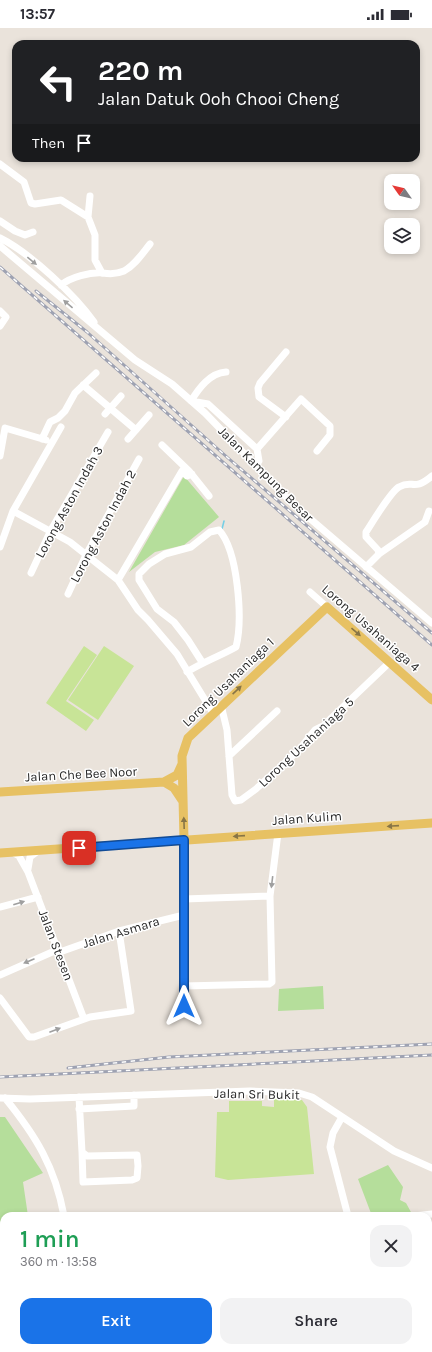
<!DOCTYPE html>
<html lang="en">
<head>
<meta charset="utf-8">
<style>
  :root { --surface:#fff; --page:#f2f2f3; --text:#2b2b33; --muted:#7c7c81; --accent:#1a73e8 }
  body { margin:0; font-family:Karla,sans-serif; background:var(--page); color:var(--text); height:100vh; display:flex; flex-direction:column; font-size:15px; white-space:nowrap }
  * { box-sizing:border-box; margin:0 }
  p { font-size:13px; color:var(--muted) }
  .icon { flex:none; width:22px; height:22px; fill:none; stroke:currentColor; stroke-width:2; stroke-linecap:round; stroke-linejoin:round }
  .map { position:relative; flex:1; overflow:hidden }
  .side { position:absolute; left:0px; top:1184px; width:432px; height:140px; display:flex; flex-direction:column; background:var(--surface); border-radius:12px 12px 0 0; box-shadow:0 2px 6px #0003 }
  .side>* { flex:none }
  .banner { position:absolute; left:12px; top:12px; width:408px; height:122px; border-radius:12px; box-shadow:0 2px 6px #0003; background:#202124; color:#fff; overflow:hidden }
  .needle { width:26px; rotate:304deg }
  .controls { position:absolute; left:384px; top:146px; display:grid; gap:8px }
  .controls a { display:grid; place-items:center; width:36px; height:36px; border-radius:8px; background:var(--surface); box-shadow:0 2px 6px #0003; font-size:20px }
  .pin { position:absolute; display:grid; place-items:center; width:34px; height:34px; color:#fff; margin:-17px; border-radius:8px; box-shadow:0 2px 6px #0006 }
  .me { position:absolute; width:44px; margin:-22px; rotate:0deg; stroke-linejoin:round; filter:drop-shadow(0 0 3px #0008) }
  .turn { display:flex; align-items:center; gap:14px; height:84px; padding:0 20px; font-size:18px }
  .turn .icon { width:52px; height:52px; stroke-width:2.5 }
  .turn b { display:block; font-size:28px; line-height:34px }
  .then { display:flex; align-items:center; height:38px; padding:0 20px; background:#0003; gap:8px; font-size:15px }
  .round { display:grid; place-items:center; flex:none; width:42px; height:42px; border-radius:12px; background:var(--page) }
  .head { display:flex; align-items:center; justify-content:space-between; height:68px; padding:0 20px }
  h1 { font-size:24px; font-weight:600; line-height:30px; color:#1e9e55 }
  .button { display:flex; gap:8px; margin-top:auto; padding:8px 20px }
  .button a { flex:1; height:46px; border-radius:12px; background:var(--accent); color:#fff; font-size:16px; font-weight:600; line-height:46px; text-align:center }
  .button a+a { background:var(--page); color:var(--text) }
  .status { display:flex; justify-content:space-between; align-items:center; height:28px; padding:0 20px; background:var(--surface); direction:ltr }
  .status svg { height:11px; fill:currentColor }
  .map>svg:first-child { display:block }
  .green { fill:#b5de9b }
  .pitch { fill:#c8e497 }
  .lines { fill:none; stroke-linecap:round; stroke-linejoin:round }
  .stream { stroke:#74cfe6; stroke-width:1.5 }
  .minor { stroke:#fff; stroke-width:7 }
  .major { stroke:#e7c163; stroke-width:9 }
  .rail-casing { stroke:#9ea2b2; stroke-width:3 }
  .rail { stroke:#fff; stroke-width:1.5; stroke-dasharray:4.5; stroke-linecap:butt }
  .oneway { fill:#9f9f9f }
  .oneway2 { fill:#887546 }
  .route-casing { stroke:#114b97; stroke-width:10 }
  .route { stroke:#1a73e8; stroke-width:7 }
  .labels { text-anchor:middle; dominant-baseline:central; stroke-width:3; stroke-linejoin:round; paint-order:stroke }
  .street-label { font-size:13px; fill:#292929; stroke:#fff }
</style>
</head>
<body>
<div class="status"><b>13:57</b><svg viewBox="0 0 49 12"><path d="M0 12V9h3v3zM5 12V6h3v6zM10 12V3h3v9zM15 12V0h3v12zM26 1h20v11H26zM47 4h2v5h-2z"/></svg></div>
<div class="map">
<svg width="432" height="1324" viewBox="0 0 432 1324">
  <rect width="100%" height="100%" fill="#eae3db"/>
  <path class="green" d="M 184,448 L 219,489 L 184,517 L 155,524 L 129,544 Z
    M 323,958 L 324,981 L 278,983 L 279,961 Z
    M 0,1089 L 5,1089 L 43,1145 L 23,1154 L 28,1188 L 4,1188 L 4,1218 L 1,1220 L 4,1230 L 4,1320 L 34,1320 L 33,1324 L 0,1324 Z
    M 388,1137 L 403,1159 L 400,1172 L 406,1175 L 412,1186 L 399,1188 L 372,1188 L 358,1151 Z
    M 95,1320 L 209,1320 L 208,1324 L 101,1324 Z"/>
  <path class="pitch" d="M 84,618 L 97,627 L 66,673 L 94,692 L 86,703 L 46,675 Z
    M 104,618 L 134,638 L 98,692 L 68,672 Z
    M 274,1071 L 302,1072 L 307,1079 L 314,1146 L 228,1152 L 215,1149 L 217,1084 L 229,1084 L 229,1073 L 262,1073 L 262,1078 L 274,1079 Z
    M 256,1320 L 374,1320 L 373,1324 L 255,1324 Z"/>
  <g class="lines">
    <path class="stream" d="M 222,501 L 224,493"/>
    <path class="minor" d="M 0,136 L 24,154 L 31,175 L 35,176 L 61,172 L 88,189
      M 90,168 L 88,189 L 95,207 L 95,232 L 102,245
      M 0,193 L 15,203 L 25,207 L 33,204
      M 0,210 C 30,225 75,267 94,294
      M 0,218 L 135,332 L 172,356 L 205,385 L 293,476 L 432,595
      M 61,257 C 71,249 90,244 103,245 C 109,246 117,246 124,243 C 135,237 142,226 150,216
      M 0,283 L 6,289 L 0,298
      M 286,324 L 260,355 L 258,360 L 259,369 L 286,389
      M 226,344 C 210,345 199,360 191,373 L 208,376 L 257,421
      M 83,357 L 136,402
      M 105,386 L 121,368
      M 42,411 L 50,394 L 58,390 L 65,383 L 75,365 L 96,345
      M 128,411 L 149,387
      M 162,417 L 189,443 L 209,468
      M 0,428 L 5,400 L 46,412
      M 256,438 L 259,433 L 257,421 L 301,371 L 330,398 L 330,407 L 317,423
      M 13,483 L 70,514 L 118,552 L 138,582 L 148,592 L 177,626 L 213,685
      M 0,519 L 13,483 L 61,399
      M 379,526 L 425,494 L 429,483
      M 366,539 L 379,526 L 378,522 L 366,509 L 366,504 C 372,495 391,463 399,459 C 413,451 413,464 432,448
      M 31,545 L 51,502 L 108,404
      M 118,552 L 182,443 L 187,448 L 192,446
      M 310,564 L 327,579
      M 68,566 L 86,527 L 139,431
      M 187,644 C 203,634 220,628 236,619 C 243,591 238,523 219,502 L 210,504 L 191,519 L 165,526 L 149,536 L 139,546 L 139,552 L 157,581 L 174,594 L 188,612 L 202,634
      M 221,677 L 227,702 L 232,767 L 235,773 L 241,772 L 256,761 L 299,722 L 315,702 L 323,698 L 390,634
      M 229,728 L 277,683
      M 14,825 L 19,828 L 28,844 L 84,991
      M 28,841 L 30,829 L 38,823
      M 184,871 L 270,868
      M 0,879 L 38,869
      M 60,924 L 119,903 L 184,887
      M 0,947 L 59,921
      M 184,958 L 269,956 L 272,954 L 270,868 L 278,805
      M 0,970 L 29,1009 L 34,1009 L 90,989 L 131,983 L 119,903
      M 184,978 L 184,812
      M 79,1069 L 82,1124 L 87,1128 L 137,1127 L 138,1138 L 137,1150 L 132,1152 L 83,1154 L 82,1124
      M 0,1070 L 30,1071 L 250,1063 L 299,1065 L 312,1069 L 394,1123 L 432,1140
      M 5,1070 C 36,1108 55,1139 64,1188
      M 79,1081 L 134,1078 L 134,1067
      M 342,1089 L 333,1105 L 330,1119 L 348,1188
      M 414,1188 L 432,1186
      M 0,1237 L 4,1247
      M 428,1253 L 432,1253
      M 92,1320 L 97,1324
      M 382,1324 L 383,1320"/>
    <path class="major" d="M 164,754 L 174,760 L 182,772
      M 0,764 L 164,754 L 177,747 L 182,736
      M 184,812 L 182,728 L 188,710 L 327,579 L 432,672
      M 0,825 L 432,795"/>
    <g class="rail-casing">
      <path id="rail" d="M 0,239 L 432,617
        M 36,263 L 87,304 L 228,430 L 432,605
        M 68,1040 L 169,1029 L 432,1016
        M 0,1049 L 432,1027"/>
    </g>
    <use href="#rail" class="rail"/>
  </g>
  <defs><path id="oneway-solid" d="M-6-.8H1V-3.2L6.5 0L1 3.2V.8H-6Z"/></defs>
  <g class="oneway">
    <use href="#oneway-solid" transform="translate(32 233) rotate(39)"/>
    <use href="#oneway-solid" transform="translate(68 276) rotate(-140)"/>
    <use href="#oneway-solid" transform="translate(272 854) rotate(97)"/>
    <use href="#oneway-solid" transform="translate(19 875) rotate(-18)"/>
    <use href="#oneway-solid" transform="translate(29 933) rotate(157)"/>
    <use href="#oneway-solid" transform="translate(55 1002) rotate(-21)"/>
  </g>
  <g class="oneway2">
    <use href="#oneway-solid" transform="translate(356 604) rotate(41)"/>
    <use href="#oneway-solid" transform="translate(237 662) rotate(-43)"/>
    <use href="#oneway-solid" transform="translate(184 795) rotate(-92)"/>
    <use href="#oneway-solid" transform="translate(393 798) rotate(176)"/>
    <use href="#oneway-solid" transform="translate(239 808) rotate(176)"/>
  </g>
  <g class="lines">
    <g class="route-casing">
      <path id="route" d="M 79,820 L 184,812 L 184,978"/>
    </g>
    <use href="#route" class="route"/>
  </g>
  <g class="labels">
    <g class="street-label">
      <text transform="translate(266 446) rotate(45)">Jalan Kampung Besar</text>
      <text transform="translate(69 474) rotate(-61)">Lorong Aston Indah 3</text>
      <text transform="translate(103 498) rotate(-62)">Lorong Aston Indah 2</text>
      <text transform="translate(371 600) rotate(41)">Lorong Usahaniaga 4</text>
      <text transform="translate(228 654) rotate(-44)">Lorong Usahaniaga 1</text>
      <text transform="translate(306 714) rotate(-43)">Lorong Usahaniaga 5</text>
      <text transform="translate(81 746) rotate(-3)">Jalan Che Bee Noor</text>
      <text transform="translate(307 790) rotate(-4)">Jalan Kulim</text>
      <text transform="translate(121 904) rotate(-17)">Jalan Asmara</text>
      <text transform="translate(56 917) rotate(69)">Jalan Stesen</text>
      <text transform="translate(257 1066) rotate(1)">Jalan Sri Bukit</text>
    </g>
  </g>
</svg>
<div class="controls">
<a><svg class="needle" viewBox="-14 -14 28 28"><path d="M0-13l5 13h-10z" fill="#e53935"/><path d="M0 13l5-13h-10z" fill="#7c7c81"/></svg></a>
<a><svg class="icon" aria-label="layers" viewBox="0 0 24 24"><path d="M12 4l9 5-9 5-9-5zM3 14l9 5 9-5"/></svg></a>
</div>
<div class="pin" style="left:79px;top:820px;background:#d93025"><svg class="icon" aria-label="arrive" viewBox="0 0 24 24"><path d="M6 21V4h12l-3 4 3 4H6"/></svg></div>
<svg class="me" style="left:184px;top:978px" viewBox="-20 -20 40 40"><path d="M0-17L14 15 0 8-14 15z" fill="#1a73e8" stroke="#fff" stroke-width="4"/></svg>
<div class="banner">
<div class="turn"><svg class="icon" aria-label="left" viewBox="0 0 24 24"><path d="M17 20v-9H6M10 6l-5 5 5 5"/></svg><div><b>220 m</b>Jalan Datuk Ooh Chooi Cheng</div></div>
<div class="then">Then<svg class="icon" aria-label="arrive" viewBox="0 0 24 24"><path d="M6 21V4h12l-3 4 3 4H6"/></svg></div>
</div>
<section class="side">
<div class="head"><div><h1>1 min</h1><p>360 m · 13:58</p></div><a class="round"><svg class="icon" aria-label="close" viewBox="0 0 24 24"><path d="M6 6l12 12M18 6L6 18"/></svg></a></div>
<div class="button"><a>Exit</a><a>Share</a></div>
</section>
</div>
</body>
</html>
